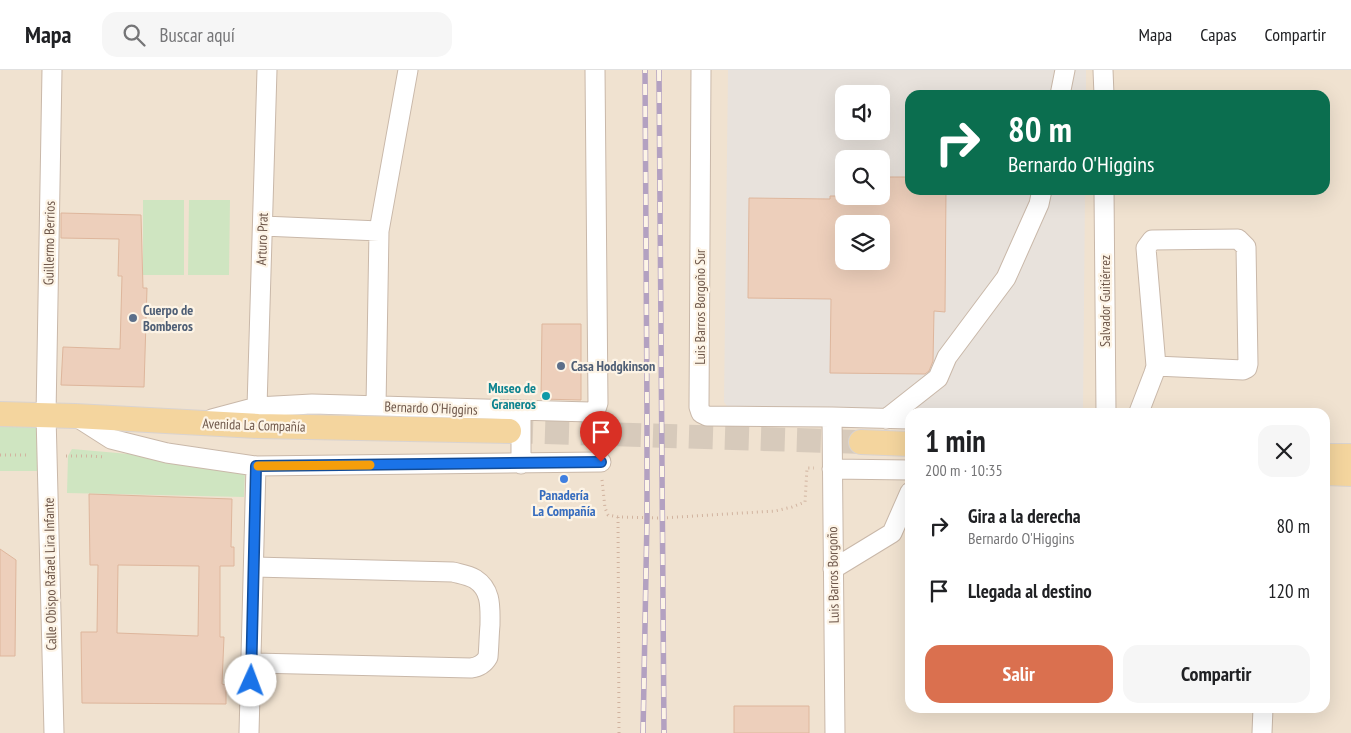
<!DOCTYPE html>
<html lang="es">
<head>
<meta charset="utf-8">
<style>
  :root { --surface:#fff; --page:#f6f6f6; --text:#202124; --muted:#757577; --line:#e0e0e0; --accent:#da704f }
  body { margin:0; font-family:"PT Sans Narrow",sans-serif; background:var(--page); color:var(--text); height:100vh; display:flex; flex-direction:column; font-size:19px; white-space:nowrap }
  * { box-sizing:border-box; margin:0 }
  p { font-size:16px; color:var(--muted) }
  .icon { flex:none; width:28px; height:28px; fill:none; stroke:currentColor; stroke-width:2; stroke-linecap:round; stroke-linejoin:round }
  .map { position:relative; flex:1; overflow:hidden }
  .sheet { position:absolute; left:905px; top:338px; width:425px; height:305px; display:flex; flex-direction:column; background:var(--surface); border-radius:15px; box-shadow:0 5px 20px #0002 }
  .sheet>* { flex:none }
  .banner { position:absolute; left:905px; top:20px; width:425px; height:105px; border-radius:15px; box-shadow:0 5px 20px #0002; background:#0b6e4f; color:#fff; overflow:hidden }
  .tools { position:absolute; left:835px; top:15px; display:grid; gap:10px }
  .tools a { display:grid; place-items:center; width:55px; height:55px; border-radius:10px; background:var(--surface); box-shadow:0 5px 20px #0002; font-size:25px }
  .pin { position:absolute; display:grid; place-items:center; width:42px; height:42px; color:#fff; margin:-51px -21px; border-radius:50% 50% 50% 0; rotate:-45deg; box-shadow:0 0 5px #0007 }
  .pin .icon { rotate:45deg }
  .me { position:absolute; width:55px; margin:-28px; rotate:2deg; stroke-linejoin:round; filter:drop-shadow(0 0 4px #0008) }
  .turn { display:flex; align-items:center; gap:18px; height:105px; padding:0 20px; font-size:22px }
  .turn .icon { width:65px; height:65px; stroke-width:2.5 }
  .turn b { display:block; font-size:35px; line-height:42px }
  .round { display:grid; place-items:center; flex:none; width:52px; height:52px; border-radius:15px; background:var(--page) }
  .overview { display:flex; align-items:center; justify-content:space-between; height:85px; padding:0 20px }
  h1 { font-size:30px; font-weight:700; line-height:38px }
  .action { display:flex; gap:10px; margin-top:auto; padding:10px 20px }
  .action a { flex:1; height:58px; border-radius:15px; background:var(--accent); color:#fff; font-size:20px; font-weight:700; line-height:58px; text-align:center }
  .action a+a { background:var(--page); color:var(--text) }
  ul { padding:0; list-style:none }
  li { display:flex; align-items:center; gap:15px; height:65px; padding:0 20px }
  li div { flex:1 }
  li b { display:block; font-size:19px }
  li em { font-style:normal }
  header { display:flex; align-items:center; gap:30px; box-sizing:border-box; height:70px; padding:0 25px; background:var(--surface); border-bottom:1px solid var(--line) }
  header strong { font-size:24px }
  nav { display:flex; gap:28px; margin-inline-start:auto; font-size:18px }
  .search { width:350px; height:45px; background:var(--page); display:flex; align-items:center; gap:12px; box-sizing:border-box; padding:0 18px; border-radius:15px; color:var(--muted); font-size:19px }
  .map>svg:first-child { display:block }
  .residential { fill:#f0e2d0; fill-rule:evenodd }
  .industrial { fill:#e8e2dc; fill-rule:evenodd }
  .green { fill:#cfe5c1 }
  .building { fill:#edcfbb; stroke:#deb69c; fill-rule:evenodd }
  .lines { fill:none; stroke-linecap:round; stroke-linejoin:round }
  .major-tunnel { stroke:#d7cabb; stroke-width:24; stroke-dasharray:24 12; stroke-linecap:butt }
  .minor-casing { stroke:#c9b8a9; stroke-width:21 }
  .major-casing { stroke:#d9d3d0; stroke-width:26 }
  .path { stroke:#d1b39f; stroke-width:3; stroke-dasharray:1 4; stroke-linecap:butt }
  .minor { stroke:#fff; stroke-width:19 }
  .major { stroke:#f4d59e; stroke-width:24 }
  .rail-casing { stroke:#b3a1c1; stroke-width:5.5 }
  .rail { stroke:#fdf4e6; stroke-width:4; stroke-dasharray:11; stroke-linecap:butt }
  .route-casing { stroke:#114b97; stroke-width:12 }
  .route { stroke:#1a73e8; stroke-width:9 }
  .slow { stroke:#f59e0b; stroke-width:9 }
  .service-dot { fill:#5c6f8a; stroke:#fdf4e6; stroke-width:2 }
  .culture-dot { fill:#0f9aa8; stroke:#fdf4e6; stroke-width:2 }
  .shop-dot { fill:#3f7fe0; stroke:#fdf4e6; stroke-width:2 }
  .labels { text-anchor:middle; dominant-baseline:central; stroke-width:4.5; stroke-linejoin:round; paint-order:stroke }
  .street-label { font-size:14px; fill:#6e574a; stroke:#fdf4e6 }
  .service-label { font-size:14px; font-weight:bold; fill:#4e5e75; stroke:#fdf4e6; text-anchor:start }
  .culture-label { font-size:14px; font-weight:bold; fill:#0d838f; stroke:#fdf4e6; text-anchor:end }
  .shop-label { font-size:14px; font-weight:bold; fill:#366cbe; stroke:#fdf4e6 }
</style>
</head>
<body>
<header>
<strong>Mapa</strong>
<div class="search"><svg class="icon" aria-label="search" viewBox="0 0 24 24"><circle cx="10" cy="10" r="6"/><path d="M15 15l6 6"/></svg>Buscar aquí</div>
<nav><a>Mapa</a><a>Capas</a><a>Compartir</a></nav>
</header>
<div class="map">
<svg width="1351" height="663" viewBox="0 0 1351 663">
  <rect width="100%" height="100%" fill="#faf0e1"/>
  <path class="residential" d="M 0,0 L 1351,0 L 1351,663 L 0,663 ZM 844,24 L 881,24 L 881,61 L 844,61 ZM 910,25 L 1325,25 L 1325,120 L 910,120 ZM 844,89 L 881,89 L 881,126 L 844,126 ZM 844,154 L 881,154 L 881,191 L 844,191 ZM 910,342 L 1325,342 L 1325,638 L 910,638 Z"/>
  <path class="industrial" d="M 728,0 L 1086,0 L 1086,25 L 910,25 L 910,120 L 1085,120 L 1083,342 L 732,343 L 724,332 ZM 844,24 L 881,24 L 881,61 L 844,61 ZM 844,89 L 881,89 L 881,126 L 844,126 ZM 844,154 L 881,154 L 881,191 L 844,191 Z"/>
  <path class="green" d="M 143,130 L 184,130 L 184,205 L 143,205 Z
    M 189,130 L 230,130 L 229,205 L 188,205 Z
    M 0,353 L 37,353 L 38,401 L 0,401 Z
    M 72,379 L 163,387 L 245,401 L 244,427 L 67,423 L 68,386 Z"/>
  <path class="building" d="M 881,107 L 910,107 L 910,120 L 946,120 L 945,242 L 934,241 L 933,291 L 929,301 L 925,304 L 830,303 L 831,229 L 748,228 L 749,128 L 830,129 L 830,126 L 881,126 ZM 844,154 L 881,154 L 881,191 L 844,191 Z
    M 61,143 L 141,145 L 143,218 L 147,218 L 144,317 L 61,315 L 63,277 L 120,279 L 122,206 L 118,206 L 119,169 L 61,168 Z
    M 542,254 L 581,254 L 581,330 L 541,329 Z
    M 89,424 L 232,429 L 231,477 L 234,477 L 234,496 L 220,496 L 220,567 L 224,567 L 222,614 L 226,615 L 226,634 L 82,633 L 81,562 L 97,562 L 98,495 L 90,495 ZM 118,495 L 199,496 L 198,566 L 117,563 Z
    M 0,479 L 16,490 L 15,586 L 0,586 Z
    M 734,636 L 809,636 L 809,663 L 734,663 Z"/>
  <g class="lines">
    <path class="major-tunnel" d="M 509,361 L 861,372"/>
    <g class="minor-casing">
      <path id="minor" d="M 52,0 L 46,345 L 54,663
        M 701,0 L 699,337 L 701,343 L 707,346 L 832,347 L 910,349
        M 1103,0 L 1104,25
        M 1060,25 L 1065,0
        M 1104,120 L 1106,342
        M 263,156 L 379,161
        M 376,336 L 379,161 L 408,0
        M 257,337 L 267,0
        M 521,340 L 521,394
        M 1139,342 L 1154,303 L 1156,296 L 1146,178 L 1152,170 L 1238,169 L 1246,177 L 1248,294 L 1247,298 L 1243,300 L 1156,296
        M 75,346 L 111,369 L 167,383 L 256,396 L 601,392
        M 832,347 L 835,663
        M 212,349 L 257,337 L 312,334 L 590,342 L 596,339 L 598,333 L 595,0
        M 886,349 L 938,308 L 947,287 L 1006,208 L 1039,134 L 1042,120
        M 832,399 L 910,400
        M 833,499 L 892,463 L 910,422
        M 251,593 L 471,598 C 479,597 484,594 488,587 C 489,576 489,566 490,555 C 490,538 492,520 475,509 C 468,505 460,504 453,502 L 254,497
        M 249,663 L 256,396
        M 1262,663 L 1263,638"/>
    </g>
    <g class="major-casing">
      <path id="major" d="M 0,344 L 75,346 L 258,356 L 509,361
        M 861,372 L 910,374
        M 1325,386 L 1351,386
        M 1325,403 L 1351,404"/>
    </g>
    <path class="path" d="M 0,385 L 29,385
      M 66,386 L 90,386 L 104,387
      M 602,410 L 605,438 L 608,445 L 618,447 L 662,448 L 775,441 L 792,437 L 805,432 L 807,398 L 814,398
      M 618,447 L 619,663"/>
    <use href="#minor" class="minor"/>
    <use href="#major" class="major"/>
    <g class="rail-casing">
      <path id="rail" d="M 659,0 L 664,663
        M 643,663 L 647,448 L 647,343 L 645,0"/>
    </g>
    <use href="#rail" class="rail"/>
  </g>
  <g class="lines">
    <g class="route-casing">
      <path id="route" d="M 251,611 L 256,396 L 601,392"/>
    </g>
    <use href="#route" class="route"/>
    <path class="slow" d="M 258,396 L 370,395"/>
  </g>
  <g class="service-dot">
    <circle cx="133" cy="248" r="5"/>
    <circle cx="561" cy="296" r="5"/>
  </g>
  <circle class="culture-dot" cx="546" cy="326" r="5"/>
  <circle class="shop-dot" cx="564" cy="409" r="5"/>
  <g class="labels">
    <g class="street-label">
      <text transform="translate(262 169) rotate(-88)">Arturo Prat</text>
      <text transform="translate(49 173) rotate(-89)">Guillermo Berrios</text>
      <text transform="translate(1105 231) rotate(-90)">Salvador Guitiérrez</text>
      <text transform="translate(700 237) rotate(-90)">Luis Barros Borgoño Sur</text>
      <text transform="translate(431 338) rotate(2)">Bernardo O'Higgins</text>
      <text transform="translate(254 355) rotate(2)">Avenida La Compañía</text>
      <text transform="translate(50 504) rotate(-91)">Calle Obispo Rafael Lira Infante</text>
      <text transform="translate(833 505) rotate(-91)">Luis Barros Borgoño</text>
    </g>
    <g class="service-label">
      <text x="143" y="240">Cuerpo de<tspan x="143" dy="16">Bomberos</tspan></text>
      <text x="571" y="296">Casa Hodgkinson</text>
    </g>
    <g class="culture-label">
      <text x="536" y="318">Museo de<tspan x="536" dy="16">Graneros</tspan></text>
    </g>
    <g class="shop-label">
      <text x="564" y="425">Panadería<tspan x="564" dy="16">La Compañía</tspan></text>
    </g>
  </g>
</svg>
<div class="tools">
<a><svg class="icon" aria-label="sound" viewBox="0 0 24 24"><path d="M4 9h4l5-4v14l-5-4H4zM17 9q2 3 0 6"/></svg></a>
<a><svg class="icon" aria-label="search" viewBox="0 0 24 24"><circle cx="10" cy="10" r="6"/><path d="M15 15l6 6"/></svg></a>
<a><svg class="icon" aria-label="layers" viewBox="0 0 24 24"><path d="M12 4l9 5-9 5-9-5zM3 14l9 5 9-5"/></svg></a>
</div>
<div class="pin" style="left:601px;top:392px;background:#d93025"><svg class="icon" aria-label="arrive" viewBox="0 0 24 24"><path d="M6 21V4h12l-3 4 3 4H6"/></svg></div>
<svg class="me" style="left:251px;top:611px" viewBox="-20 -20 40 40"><circle r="19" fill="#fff"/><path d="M0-13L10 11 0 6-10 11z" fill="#1a73e8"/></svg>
<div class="banner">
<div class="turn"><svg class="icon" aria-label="right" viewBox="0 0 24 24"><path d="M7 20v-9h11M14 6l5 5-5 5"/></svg><div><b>80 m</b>Bernardo O'Higgins</div></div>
</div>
<section class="sheet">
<div class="overview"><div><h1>1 min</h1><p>200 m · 10:35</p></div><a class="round"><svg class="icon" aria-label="close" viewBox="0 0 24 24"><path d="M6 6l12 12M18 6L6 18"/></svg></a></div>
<ul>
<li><svg class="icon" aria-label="right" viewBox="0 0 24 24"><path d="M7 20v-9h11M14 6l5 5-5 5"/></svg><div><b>Gira a la derecha</b><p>Bernardo O'Higgins</p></div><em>80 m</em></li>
<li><svg class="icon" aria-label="arrive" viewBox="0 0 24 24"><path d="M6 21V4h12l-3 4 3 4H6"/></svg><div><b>Llegada al destino</b></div><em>120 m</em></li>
</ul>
<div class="action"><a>Salir</a><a>Compartir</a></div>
</section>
</div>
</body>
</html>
